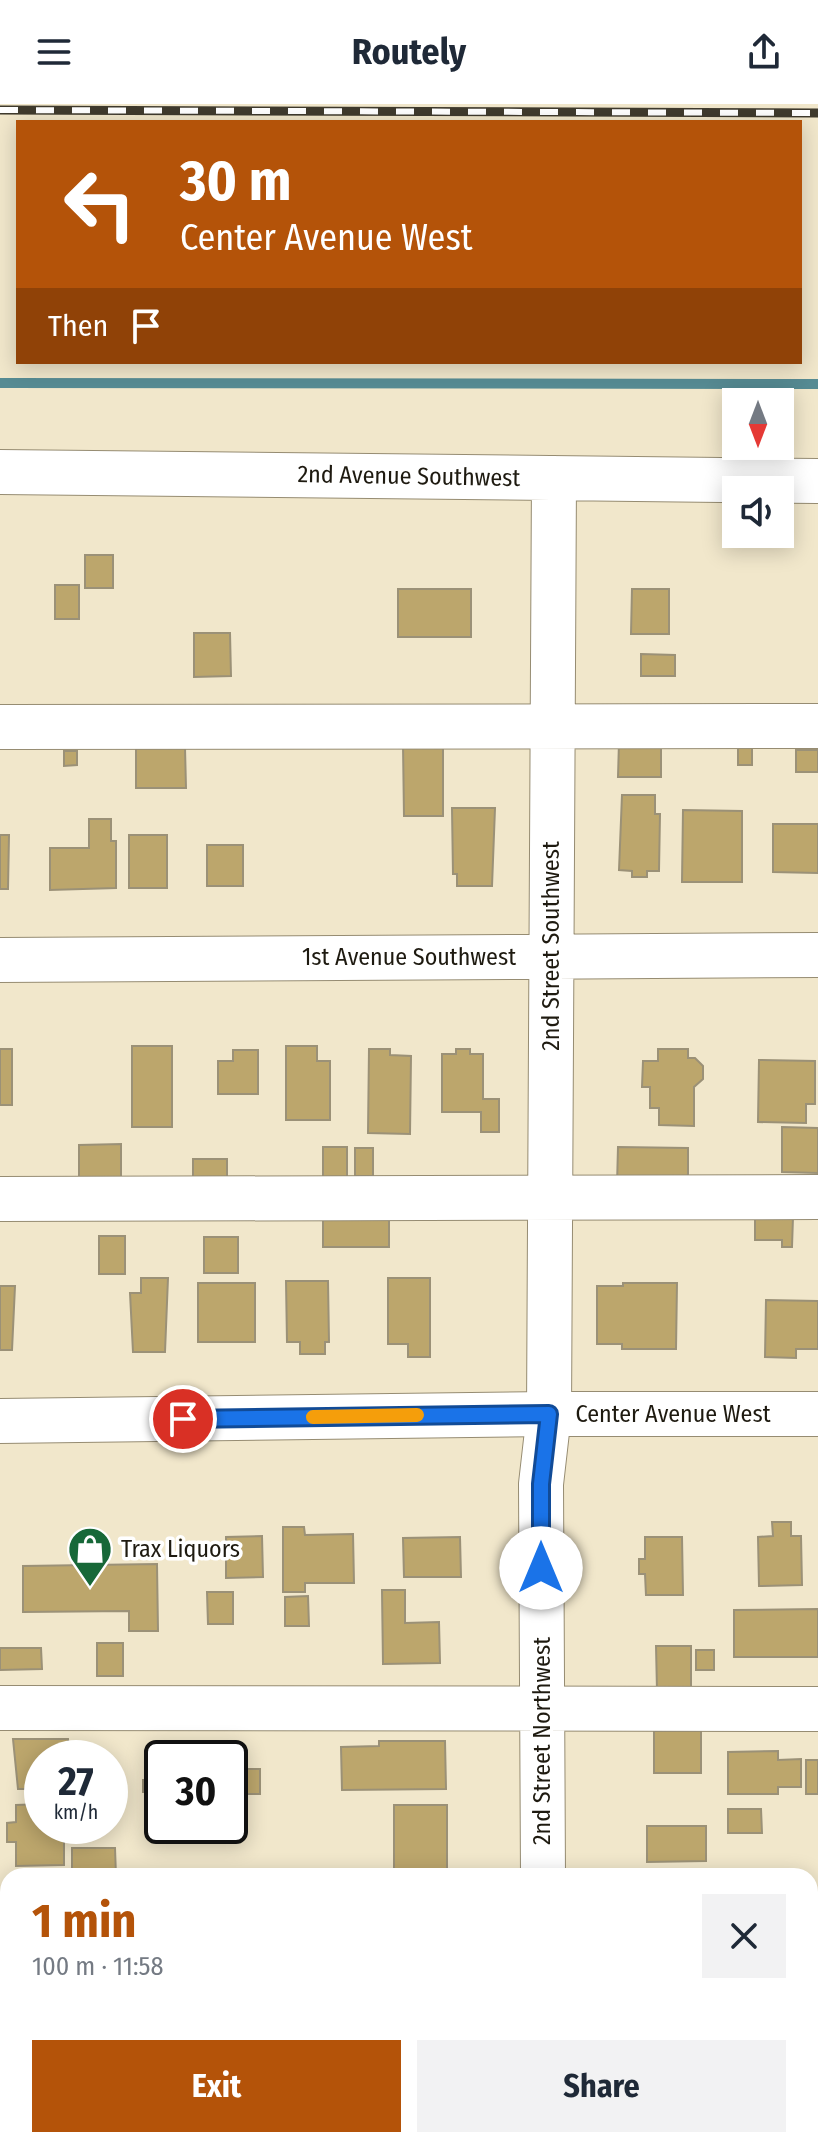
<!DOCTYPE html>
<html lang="en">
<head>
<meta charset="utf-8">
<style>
  :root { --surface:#fff; --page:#f2f2f3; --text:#1f2937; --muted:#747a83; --accent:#b45309 }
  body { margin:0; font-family:"Fira Sans Condensed",sans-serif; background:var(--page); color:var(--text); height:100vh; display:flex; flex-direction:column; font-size:30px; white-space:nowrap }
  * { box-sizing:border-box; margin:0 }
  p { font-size:26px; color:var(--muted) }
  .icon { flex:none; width:44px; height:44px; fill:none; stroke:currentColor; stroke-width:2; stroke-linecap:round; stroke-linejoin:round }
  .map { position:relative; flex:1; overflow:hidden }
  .details { position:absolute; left:0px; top:1764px; width:818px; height:280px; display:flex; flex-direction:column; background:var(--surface); border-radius:24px 24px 0 0; box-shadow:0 4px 20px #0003 }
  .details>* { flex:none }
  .guide { position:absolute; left:16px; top:16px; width:786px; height:244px; border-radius:0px; box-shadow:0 4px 20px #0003; background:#b45309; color:#fff; overflow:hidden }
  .needle { width:52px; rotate:180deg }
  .buttons { position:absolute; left:722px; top:284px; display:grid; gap:16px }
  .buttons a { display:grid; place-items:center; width:72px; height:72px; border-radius:0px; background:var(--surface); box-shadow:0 4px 20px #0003; font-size:40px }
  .speed { position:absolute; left:24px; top:1636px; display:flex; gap:16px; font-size:40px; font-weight:700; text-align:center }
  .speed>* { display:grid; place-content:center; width:104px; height:104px; border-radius:50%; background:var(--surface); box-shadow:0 4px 20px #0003; line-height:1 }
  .speed small { font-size:20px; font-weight:400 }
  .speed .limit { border:4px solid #111; border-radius:12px; background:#fff; color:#111 }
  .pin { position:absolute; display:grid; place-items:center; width:68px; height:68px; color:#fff; margin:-34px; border:4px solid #fff; border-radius:50%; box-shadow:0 2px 8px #0007 }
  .me { position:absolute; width:88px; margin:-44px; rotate:0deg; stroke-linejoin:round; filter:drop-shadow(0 0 6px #0008) }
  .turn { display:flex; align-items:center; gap:28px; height:168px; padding:0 32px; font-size:36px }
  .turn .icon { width:104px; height:104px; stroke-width:2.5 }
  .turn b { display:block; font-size:56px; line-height:68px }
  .then { display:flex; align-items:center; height:76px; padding:0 32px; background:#0003; gap:16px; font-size:30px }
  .round { display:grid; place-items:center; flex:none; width:84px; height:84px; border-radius:0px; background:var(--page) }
  .overview { display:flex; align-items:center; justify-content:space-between; height:136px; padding:0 32px }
  h1 { font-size:48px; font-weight:700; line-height:60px; color:var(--accent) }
  .primary-button { display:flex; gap:16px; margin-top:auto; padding:16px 32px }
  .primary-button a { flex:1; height:92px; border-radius:0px; background:var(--accent); color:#fff; font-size:32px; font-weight:700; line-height:92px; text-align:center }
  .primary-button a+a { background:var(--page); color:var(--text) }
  header { display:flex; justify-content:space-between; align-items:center; height:104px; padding:0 32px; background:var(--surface); font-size:36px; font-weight:700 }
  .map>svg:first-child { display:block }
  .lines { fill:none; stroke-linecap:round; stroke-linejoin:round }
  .stream { stroke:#568b93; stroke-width:10 }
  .building { fill:#bca66c; stroke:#9b9177; stroke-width:2 }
  .minor-casing { stroke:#968c72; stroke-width:46 }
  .major-casing { stroke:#968c72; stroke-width:46 }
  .minor { stroke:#fff; stroke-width:44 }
  .major { stroke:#fff; stroke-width:44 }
  .rail-casing { stroke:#3f3a2d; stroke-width:9 }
  .rail { stroke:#fff; stroke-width:6; stroke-dasharray:18; stroke-linecap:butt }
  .route-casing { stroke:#114b97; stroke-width:20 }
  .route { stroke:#1a73e8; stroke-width:14 }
  .slow { stroke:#f59e0b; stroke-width:14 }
  .labels { text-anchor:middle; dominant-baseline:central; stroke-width:7; stroke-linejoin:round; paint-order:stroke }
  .street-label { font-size:24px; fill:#1e1a10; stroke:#fff }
  .poi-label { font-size:24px; fill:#1e1a10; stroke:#fff; text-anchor:start }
</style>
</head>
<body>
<header><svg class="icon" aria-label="menu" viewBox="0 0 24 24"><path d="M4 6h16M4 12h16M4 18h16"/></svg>Routely<svg class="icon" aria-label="share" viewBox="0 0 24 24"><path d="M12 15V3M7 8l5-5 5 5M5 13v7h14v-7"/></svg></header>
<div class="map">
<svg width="818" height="2044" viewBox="0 0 818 2044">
  <rect width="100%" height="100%" fill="#f1e7cb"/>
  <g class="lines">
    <path class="stream" d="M 0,279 L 818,280"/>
  </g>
  <path class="building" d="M 85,451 L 113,451 L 113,484 L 85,484 Z
    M 55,481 L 79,481 L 79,515 L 55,515 Z
    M 398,485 L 471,485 L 471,533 L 398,533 Z
    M 632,485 L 669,485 L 669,530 L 631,530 Z
    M 194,529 L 230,529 L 231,572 L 194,573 Z
    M 641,550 L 675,551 L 675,572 L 641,572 Z
    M 738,637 L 752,637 L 752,661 L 738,661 Z
    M 619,638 L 661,639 L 661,673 L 618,673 Z
    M 403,641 L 443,641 L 443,712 L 404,712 Z
    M 136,644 L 185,644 L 186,684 L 136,684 Z
    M 796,646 L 818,646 L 818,668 L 796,668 Z
    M 64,647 L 77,647 L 77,661 L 64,662 Z
    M 622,691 L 655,691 L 655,710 L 660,710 L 659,767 L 647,767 L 647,773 L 632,773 L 632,767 L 619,766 Z
    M 452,704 L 495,704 L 492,782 L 457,782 L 457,770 L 453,770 Z
    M 683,706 L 742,707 L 742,778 L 682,778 Z
    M 89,715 L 111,715 L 111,737 L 116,737 L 116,784 L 50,786 L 50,744 L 89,744 Z
    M 773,720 L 818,720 L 818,769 L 773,768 Z
    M 0,731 L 9,731 L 8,785 L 0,785 Z
    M 129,731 L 167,731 L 167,784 L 129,784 Z
    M 207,741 L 243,741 L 243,782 L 207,782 Z
    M 132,942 L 172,942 L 172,1023 L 132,1023 Z
    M 286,942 L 317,942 L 317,957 L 330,957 L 330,1016 L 286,1016 Z
    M 0,945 L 12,945 L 12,1001 L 0,1001 Z
    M 369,945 L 390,945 L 390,951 L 411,952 L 410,1030 L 368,1029 Z
    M 456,945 L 470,945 L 470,950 L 483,950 L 483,995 L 499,995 L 499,1028 L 481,1028 L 481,1008 L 442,1008 L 442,950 L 456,950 Z
    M 658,945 L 688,945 L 688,954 L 695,954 L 703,962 L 703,975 L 694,983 L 694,1022 L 659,1021 L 659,1004 L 650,1004 L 650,983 L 642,983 L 643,957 L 658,957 Z
    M 233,946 L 258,946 L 258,990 L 218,990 L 218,957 L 233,957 Z
    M 759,956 L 815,957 L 815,1000 L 806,1000 L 806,1019 L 758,1018 Z
    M 782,1023 L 818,1024 L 818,1069 L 782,1068 Z
    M 121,1040 L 121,1080 L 79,1080 L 79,1041 Z
    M 323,1043 L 347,1043 L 347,1080 L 323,1081 Z
    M 618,1043 L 688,1044 L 688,1081 L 617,1081 Z
    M 355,1044 L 373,1044 L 373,1072 L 355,1072 Z
    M 193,1055 L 227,1055 L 227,1078 L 193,1078 Z
    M 323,1111 L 389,1111 L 389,1143 L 323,1143 Z
    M 755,1113 L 793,1113 L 792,1143 L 782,1143 L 782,1136 L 755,1136 Z
    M 99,1132 L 125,1132 L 125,1170 L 99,1170 Z
    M 204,1133 L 238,1133 L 238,1169 L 204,1169 Z
    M 141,1174 L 168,1174 L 165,1248 L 133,1248 L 130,1189 L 141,1189 Z
    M 388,1174 L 430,1174 L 430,1253 L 408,1253 L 408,1240 L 388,1240 Z
    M 286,1177 L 328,1177 L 329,1238 L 325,1238 L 325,1250 L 300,1250 L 300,1238 L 287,1238 Z
    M 198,1179 L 255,1179 L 255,1238 L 198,1238 Z
    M 623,1179 L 677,1179 L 676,1245 L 622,1245 L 622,1240 L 597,1240 L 597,1182 L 623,1182 Z
    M 0,1182 L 15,1182 L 12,1246 L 0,1246 Z
    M 766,1196 L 818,1197 L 818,1245 L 796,1245 L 796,1254 L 765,1253 Z
    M 772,1418 L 791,1418 L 791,1432 L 801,1432 L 802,1481 L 759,1482 L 758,1433 L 773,1432 Z
    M 283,1423 L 304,1423 L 305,1431 L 353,1430 L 354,1479 L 305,1479 L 305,1488 L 283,1488 Z
    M 262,1432 L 263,1473 L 226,1474 L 226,1433 Z
    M 460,1433 L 461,1473 L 404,1473 L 403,1434 Z
    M 645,1433 L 682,1433 L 683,1491 L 646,1491 L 645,1470 L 639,1470 L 639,1455 L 645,1455 Z
    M 157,1460 L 158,1527 L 129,1527 L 129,1507 L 23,1508 L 23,1462 Z
    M 382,1486 L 405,1486 L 405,1519 L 439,1518 L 440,1559 L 383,1560 Z
    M 207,1488 L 233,1488 L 233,1520 L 208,1520 Z
    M 308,1492 L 309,1522 L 285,1522 L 285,1493 Z
    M 818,1505 L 818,1553 L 734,1553 L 734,1506 Z
    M 97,1539 L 123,1539 L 123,1572 L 97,1572 Z
    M 656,1542 L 691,1542 L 691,1586 L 657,1586 Z
    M 0,1544 L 41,1544 L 42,1565 L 0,1566 Z
    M 696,1546 L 714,1546 L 714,1566 L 696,1566 Z
    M 701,1626 L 701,1669 L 654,1669 L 654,1627 Z
    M 13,1635 L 68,1635 L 69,1654 L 42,1654 L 42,1685 L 18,1685 Z
    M 379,1637 L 445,1637 L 446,1685 L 342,1686 L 341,1643 L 379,1642 Z
    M 200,1647 L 200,1654 L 162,1654 L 162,1688 L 159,1688 L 159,1648 Z
    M 778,1647 L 778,1656 L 801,1655 L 801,1683 L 778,1683 L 778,1690 L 728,1690 L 728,1648 Z
    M 806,1656 L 818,1656 L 818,1690 L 806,1690 Z
    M 247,1665 L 260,1665 L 260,1690 L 247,1690 Z
    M 143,1676 L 157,1676 L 157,1688 L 143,1688 Z
    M 42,1700 L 42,1722 L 64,1722 L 64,1761 L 16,1762 L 16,1738 L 7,1738 L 7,1719 L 16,1718 L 16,1701 Z
    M 394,1701 L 447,1701 L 447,1772 L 394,1772 Z
    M 728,1705 L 761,1705 L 762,1729 L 728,1729 Z
    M 647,1722 L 706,1722 L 706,1757 L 647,1758 Z
    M 72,1744 L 115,1744 L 116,1772 L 72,1772 Z
    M 159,2036 L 197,2036 L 196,2044 L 159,2044 Z"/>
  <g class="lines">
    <g class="minor-casing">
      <path id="minor" d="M 0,368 L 818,377
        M 0,623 L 818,622
        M 0,856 L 818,851
        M 0,1095 L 818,1093
        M 0,1604 L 818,1605
        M 543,1772 L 541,1380 L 549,1310 L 554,374
        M 810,1898 L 818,1898
        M 0,1899 L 8,1899
        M 224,2036 L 224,2044
        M 545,2036 L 545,2044"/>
    </g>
    <g class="major-casing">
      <path id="major" d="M 0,1317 L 549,1310 L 818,1310"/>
    </g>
    <use href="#minor" class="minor"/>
    <use href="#major" class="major"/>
    <g class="rail-casing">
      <path id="rail" d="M 0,6 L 818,9"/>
    </g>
    <use href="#rail" class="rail"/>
  </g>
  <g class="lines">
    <g class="route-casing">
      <path id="route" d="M 183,1315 L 549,1310 L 541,1380 L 541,1464"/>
    </g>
    <use href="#route" class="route"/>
    <path class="slow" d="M 313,1313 L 417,1311"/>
  </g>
  <defs>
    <g id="shop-pin" transform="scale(2.3)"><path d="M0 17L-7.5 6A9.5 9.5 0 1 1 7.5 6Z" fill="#176838" stroke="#fff"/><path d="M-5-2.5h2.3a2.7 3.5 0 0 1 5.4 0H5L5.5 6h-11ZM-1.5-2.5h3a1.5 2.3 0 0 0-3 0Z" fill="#fff"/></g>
  </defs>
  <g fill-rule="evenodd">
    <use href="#shop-pin" x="90" y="1445"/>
  </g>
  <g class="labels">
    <g class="street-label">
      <text transform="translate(409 372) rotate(1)">2nd Avenue Southwest</text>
      <text transform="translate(551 842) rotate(-90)">2nd Street Southwest</text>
      <text x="409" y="853">1st Avenue Southwest</text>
      <text x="673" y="1310">Center Avenue West</text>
      <text transform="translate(542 1637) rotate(-90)">2nd Street Northwest</text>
    </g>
    <g class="poi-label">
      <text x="121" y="1445">Trax Liquors</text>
    </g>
  </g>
</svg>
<div class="buttons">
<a><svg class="needle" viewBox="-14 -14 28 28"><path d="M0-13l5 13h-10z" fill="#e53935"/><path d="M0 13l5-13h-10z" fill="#747a83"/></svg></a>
<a><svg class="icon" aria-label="sound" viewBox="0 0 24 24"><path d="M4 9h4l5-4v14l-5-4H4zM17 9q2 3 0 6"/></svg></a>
</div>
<div class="speed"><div>27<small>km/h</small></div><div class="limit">30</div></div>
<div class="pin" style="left:183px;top:1315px;background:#d93025"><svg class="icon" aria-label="arrive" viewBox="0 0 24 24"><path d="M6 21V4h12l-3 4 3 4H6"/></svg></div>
<svg class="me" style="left:541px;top:1464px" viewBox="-20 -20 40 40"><circle r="19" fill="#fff"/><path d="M0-13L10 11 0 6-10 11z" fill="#1a73e8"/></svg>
<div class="guide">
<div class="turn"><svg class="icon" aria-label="left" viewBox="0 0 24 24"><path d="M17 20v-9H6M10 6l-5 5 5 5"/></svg><div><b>30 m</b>Center Avenue West</div></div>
<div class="then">Then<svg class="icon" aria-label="arrive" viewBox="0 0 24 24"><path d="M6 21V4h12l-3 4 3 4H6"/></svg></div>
</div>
<section class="details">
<div class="overview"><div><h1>1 min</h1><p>100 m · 11:58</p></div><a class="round"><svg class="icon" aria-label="close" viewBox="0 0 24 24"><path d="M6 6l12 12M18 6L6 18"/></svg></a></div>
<div class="primary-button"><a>Exit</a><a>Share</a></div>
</section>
</div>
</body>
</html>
